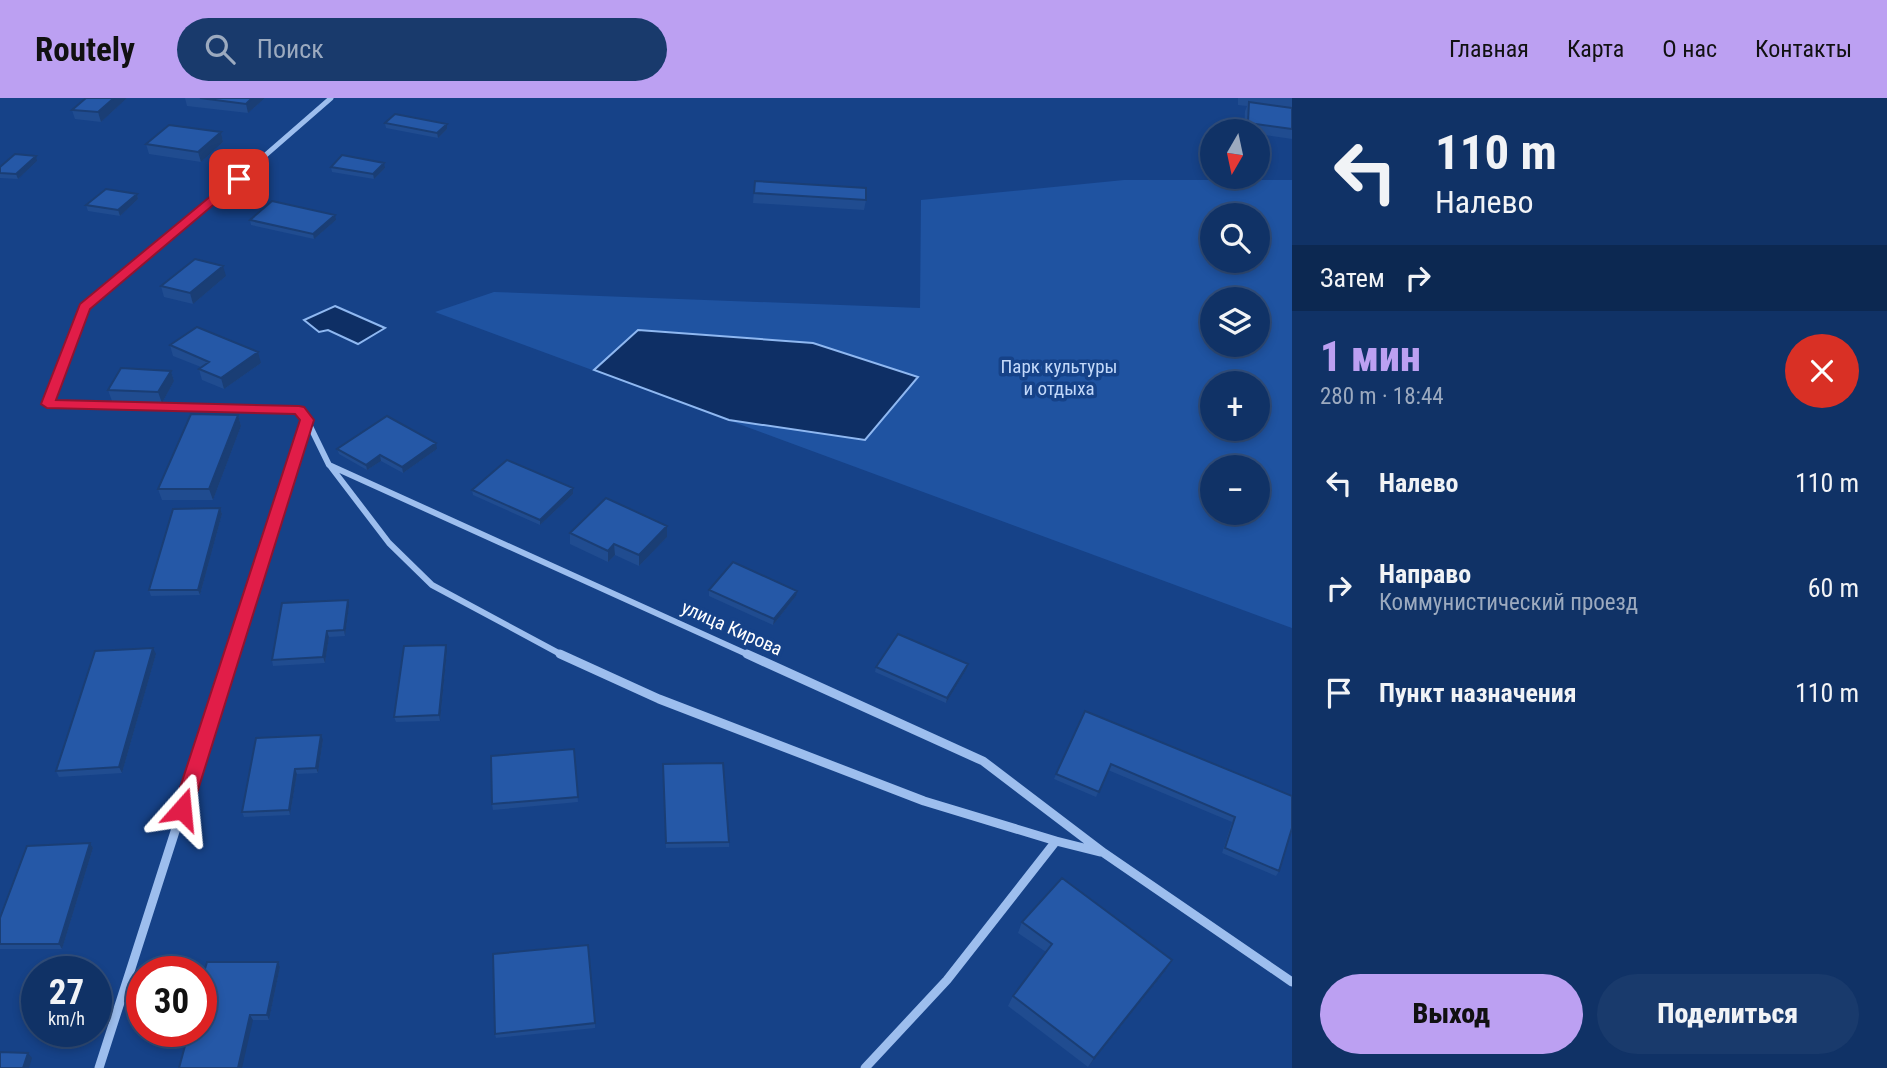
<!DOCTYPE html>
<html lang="ru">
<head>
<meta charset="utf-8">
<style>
  :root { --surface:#103266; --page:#193a6c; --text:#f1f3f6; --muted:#9caabf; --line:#304d7a; --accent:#bca0f2 }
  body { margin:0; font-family:"Roboto Condensed",sans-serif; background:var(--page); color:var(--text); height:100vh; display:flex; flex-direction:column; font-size:26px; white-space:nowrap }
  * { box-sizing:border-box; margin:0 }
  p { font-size:23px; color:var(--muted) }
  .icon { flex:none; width:38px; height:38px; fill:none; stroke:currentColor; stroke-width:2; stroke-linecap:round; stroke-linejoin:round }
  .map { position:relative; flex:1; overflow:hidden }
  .panel { display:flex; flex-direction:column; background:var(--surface); width:595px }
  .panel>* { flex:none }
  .guide { background:#103266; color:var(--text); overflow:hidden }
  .needle { width:46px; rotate:189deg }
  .buttons { position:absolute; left:1200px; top:21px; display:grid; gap:14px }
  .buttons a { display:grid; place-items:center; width:70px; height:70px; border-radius:50%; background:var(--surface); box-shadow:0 4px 10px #0003,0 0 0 2px var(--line); font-size:35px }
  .speed { position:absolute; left:21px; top:858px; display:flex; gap:14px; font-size:35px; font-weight:700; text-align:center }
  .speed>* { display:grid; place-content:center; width:91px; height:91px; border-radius:50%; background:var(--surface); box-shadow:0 4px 10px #0003,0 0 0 2px var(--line); line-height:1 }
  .speed small { font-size:18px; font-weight:400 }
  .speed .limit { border:10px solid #d22; background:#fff; color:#111 }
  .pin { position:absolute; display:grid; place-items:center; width:60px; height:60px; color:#fff; margin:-30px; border-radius:14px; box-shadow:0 4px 10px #0006 }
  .me { position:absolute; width:77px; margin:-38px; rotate:18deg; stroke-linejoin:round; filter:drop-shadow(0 0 5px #0008) }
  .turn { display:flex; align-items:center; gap:24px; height:147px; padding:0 28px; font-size:32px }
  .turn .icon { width:91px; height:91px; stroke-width:2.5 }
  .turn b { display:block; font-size:49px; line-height:60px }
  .then { display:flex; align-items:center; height:66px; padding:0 28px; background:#0003; gap:14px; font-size:26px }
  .round { display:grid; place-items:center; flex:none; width:74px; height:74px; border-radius:37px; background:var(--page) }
  .summary { display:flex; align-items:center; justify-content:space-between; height:119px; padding:0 28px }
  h1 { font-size:42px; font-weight:800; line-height:52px; color:var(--accent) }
  .cta { display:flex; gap:14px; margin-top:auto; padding:14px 28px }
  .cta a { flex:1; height:80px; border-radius:42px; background:var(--accent); color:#111; font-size:28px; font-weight:800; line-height:80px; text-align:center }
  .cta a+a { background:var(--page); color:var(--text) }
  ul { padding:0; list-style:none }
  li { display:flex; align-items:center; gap:21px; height:105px; padding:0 28px }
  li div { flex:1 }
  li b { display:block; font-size:26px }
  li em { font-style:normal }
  header { display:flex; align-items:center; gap:42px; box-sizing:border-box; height:98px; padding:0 35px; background:var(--accent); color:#111 }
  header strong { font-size:33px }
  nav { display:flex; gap:38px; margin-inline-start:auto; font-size:24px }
  .search { width:490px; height:63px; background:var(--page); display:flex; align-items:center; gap:18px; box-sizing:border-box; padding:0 24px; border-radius:38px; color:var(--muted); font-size:26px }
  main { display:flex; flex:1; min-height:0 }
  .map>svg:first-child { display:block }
  .green { fill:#1f53a1; fill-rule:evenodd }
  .water { fill:#0e2f65; stroke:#8fb8f1; stroke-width:2 }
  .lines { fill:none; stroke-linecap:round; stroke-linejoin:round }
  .street-far2 { stroke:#9dbeee; stroke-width:5 }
  .street-far1 { stroke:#9dbeee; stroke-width:6 }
  .street { stroke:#9dbeee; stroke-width:9 }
  .wall { fill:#204c90 }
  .shaded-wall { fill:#1a3e75 }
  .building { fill:#2558a7; stroke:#1a3e75; stroke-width:2 }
  .route { fill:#e11d48; stroke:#92132f; stroke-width:2 }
  .labels { text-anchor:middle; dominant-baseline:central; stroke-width:7; stroke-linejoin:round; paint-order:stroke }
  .park-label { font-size:19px; fill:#c3d9fa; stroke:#164288 }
  .street-label { font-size:19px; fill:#fff; stroke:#164288 }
</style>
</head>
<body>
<header>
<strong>Routely</strong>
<div class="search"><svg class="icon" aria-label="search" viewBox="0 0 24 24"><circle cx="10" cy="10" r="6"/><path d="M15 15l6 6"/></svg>Поиск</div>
<nav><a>Главная</a><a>Карта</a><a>О нас</a><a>Контакты</a></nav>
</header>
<main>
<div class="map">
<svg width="1292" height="970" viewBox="0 0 1292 970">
  <rect width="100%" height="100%" fill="#164288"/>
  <path class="green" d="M 1124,82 L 1292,82 L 1292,530 L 435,214 L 494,194 L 920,210 L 921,102 ZM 1213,117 L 1258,117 L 1258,163 L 1213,163 ZM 1213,201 L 1258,201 L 1258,247 L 1213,247 ZM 1213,285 L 1258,285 L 1258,331 L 1213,331 ZM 1213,369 L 1258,369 L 1258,415 L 1213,415 Z"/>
  <path class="water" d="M 335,208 L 385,230 L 358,246 L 328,232 L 319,234 L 304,222 Z
    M 638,232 L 813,245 L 918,279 L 865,342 L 729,322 L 594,272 Z"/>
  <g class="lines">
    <path class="street-far2" d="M 72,242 L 85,209 L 183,129 L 331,0"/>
    <path class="street-far1" d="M 73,240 L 47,306 L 299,312 L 307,322
      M 331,369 L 389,445 L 432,487 L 564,558
      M 231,558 L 307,322 L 329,367 L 751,558"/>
    <path class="street" d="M 560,556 L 659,601 L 924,703 L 1056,743
      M 747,556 L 983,663 L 1104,755 L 1292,884
      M 99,970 L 232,556
      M 865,970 L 947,882 L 1056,743 L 1100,754"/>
  </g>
  <path class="wall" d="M 86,0 L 127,0 L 101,24 L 75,21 L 72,12 Z
    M 185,0 L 265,0 L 248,15 L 187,8 Z
    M 1238,0 L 1292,0 L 1292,41 L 1258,36 L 1258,33 L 1244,33 L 1245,13 L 1247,8 L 1238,7 Z
    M 385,25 L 447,31 L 438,40 L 386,30 Z
    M 221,34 L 223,44 L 201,64 L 149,56 L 146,46 Z
    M 37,63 L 18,81 L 0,80 L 0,69 Z
    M 331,69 L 385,70 L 374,81 L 332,74 Z
    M 755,83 L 866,102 L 864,112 L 753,105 Z
    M 137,96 L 138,101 L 120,118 L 88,113 L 86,107 Z
    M 250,122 L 336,122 L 314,141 L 251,127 Z
    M 226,178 L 193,206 L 164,199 L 161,188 Z
    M 170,247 L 261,265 L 224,291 L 202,282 L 199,271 L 201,269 L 173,258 Z
    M 171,273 L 174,283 L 162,305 L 112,303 L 108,292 Z
    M 238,317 L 241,328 L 213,402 L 162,402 L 158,391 Z
    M 337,351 L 437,351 L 403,375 L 381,363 L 367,372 L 339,356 Z
    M 573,390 L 573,396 L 540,427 L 473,397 L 472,392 Z
    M 220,410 L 222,416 L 200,497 L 151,498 L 149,492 Z
    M 570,435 L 667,439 L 639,468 L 615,457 L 608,464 L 570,446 Z
    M 709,492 L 796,498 L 773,527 L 709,498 Z
    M 349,508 L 345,538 L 329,539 L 325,565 L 273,568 L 272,562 Z
    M 447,553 L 440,623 L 396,624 L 394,619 Z
    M 156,556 L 122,675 L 59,679 L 56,673 Z
    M 876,569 L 966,572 L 946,605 L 875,574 Z
    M 1085,613 L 1292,698 L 1279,773 L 1276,778 L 1222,755 L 1232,724 L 1108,672 L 1096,699 L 1054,681 Z
    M 323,642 L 318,675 L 297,676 L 290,717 L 244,719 L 242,714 Z
    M 574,651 L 578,704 L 493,712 L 492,706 Z
    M 663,666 L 729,744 L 729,749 L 666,750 Z
    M 90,745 L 93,750 L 62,851 L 0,851 L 0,820 Z
    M 1022,824 L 1172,862 L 1166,872 L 1088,969 L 1008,908 L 1013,898 L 1046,854 L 1018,835 Z
    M 278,864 L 280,869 L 269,922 L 253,922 L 179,970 Z
    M 595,925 L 595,930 L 496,940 L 495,936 Z"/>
  <path class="shaded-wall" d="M 114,0 L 127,0 L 101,24 L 98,14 Z
    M 252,0 L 265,0 L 248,15 L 246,6 Z
    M 447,26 L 447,31 L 438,40 L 437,35 Z
    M 221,34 L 223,44 L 201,64 L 198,54 Z
    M 36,58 L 37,63 L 18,81 L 16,76 Z
    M 384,65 L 385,70 L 374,81 L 373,76 Z
    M 137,96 L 138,101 L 120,118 L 118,112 Z
    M 335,117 L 336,122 L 314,141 L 313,136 Z
    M 223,168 L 226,178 L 193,206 L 190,195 Z
    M 258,254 L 261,265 L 224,291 L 221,280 Z
    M 171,273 L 174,283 L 162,305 L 158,294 Z
    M 238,317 L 241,328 L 213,402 L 209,391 Z
    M 436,345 L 437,351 L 403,375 L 402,369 Z
    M 380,357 L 381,363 L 367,372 L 366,367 Z
    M 573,390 L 573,396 L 540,427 L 540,422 Z
    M 220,410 L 222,416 L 200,497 L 198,492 Z
    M 667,428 L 667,439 L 639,468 L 639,457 Z
    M 614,446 L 615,457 L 608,464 L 608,453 Z
    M 797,493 L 796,498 L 773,527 L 774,521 Z
    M 348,502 L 349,508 L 345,538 L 344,532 Z
    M 327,533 L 329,539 L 325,565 L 323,559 Z
    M 446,547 L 447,553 L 440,623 L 439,617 Z
    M 153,550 L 156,556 L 122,675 L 119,669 Z
    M 968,566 L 966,572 L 946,605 L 947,600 Z
    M 321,637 L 323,642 L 318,675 L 316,670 Z
    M 295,671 L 297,676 L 290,717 L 289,712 Z
    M 90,745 L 93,750 L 62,851 L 59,846 Z
    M 1172,862 L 1166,872 L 1088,969 L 1094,960 Z
    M 278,864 L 280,869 L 269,922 L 267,917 Z
    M 250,917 L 253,922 L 242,970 L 238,970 Z
    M 28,955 L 32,960 L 29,970 L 23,970 Z"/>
  <path class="building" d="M 86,0 L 114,0 L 98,14 L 72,12 Z
    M 200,0 L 252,0 L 246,6 Z
    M 1249,4 L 1292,10 L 1292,31 L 1248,25 Z
    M 395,16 L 447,26 L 437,35 L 385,25 Z
    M 169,27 L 221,34 L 198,54 L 146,46 Z
    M 15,56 L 36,58 L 16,76 L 0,75 L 0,69 Z
    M 342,57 L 384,65 L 373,76 L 331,69 Z
    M 755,83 L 866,90 L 866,102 L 754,95 Z
    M 106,91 L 137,96 L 118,112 L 86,107 Z
    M 272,103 L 335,117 L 313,136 L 250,122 Z
    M 195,161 L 223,168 L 190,195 L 161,188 Z
    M 197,229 L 258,254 L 221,280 L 199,271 L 209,264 L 170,247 Z
    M 121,270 L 171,273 L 158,294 L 108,292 Z
    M 191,316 L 238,317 L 209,391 L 158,391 Z
    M 387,318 L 436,345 L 402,369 L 380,357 L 366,367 L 337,351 Z
    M 507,362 L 573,390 L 540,422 L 472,392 Z
    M 606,400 L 667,428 L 639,457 L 614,446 L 608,453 L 570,435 Z
    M 220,410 L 198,492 L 149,492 L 173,411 Z
    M 733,464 L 797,493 L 774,521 L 709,492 Z
    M 348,502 L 344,532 L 327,533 L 323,559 L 272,562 L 282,505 Z
    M 898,536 L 968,566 L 947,600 L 876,569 Z
    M 446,547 L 439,617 L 394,619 L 404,548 Z
    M 153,550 L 119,669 L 56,673 L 95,553 Z
    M 1085,613 L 1292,698 L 1292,730 L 1279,773 L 1225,750 L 1235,719 L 1111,666 L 1099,694 L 1056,676 Z
    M 321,637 L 316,670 L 295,671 L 289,712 L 242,714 L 256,640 Z
    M 574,651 L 578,699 L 492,706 L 491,658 Z
    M 723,665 L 729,744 L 666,745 L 663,666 Z
    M 90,745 L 59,846 L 0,846 L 0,820 L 27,748 Z
    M 1062,780 L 1172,862 L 1094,960 L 1013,898 L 1052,846 L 1022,824 Z
    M 588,847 L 595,925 L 495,936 L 493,856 Z
    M 207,864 L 278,864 L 267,917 L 250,917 L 238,970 L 179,970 L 189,933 L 201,933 L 201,884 Z
    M 0,954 L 28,955 L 23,970 L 0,970 Z"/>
  <path class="route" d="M 235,78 L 244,81 L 90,211 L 56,302 L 299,308 L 304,309 L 314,322 L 192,711 L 189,716 L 182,719 L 176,716 L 173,711 L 300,322 L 295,316 L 47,310 L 41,306 L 80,206 Z"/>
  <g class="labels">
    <g class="park-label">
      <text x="1059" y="268">Парк культуры<tspan x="1059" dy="22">и отдыха</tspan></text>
    </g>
    <g class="street-label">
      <text transform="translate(732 530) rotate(24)">улица Кирова</text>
    </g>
  </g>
</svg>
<div class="buttons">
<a><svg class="needle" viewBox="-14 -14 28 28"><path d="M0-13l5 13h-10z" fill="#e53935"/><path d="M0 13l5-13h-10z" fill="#9caabf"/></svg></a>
<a><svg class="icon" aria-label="search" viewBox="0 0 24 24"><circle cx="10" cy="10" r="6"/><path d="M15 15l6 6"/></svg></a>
<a><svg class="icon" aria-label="layers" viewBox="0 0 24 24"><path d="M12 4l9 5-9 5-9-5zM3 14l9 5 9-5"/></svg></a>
<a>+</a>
<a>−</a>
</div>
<div class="speed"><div>27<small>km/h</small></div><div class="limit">30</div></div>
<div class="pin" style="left:239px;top:81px;background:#d93025"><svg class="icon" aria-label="arrive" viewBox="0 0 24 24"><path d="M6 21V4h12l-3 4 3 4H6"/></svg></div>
<svg class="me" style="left:182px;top:711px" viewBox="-20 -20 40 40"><path d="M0-17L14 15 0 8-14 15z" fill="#e11d48" stroke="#fff" stroke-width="4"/></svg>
</div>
<section class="panel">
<div class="guide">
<div class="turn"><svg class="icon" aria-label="left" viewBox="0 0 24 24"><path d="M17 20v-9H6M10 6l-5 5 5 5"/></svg><div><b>110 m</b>Налево</div></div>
<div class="then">Затем<svg class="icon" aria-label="right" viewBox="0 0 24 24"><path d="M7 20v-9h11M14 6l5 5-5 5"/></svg></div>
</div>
<div class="summary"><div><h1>1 мин</h1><p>280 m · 18:44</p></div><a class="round" style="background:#d93025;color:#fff"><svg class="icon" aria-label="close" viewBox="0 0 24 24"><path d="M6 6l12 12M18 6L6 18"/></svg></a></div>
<ul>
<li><svg class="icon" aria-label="left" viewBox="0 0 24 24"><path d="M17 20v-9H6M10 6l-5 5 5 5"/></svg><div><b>Налево</b></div><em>110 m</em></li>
<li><svg class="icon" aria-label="right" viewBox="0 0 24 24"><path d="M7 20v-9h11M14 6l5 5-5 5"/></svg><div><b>Направо</b><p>Коммунистический проезд</p></div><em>60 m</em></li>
<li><svg class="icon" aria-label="arrive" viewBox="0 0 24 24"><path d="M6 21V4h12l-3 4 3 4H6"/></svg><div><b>Пункт назначения</b></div><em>110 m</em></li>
</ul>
<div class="cta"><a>Выход</a><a>Поделиться</a></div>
</section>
</main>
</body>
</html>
